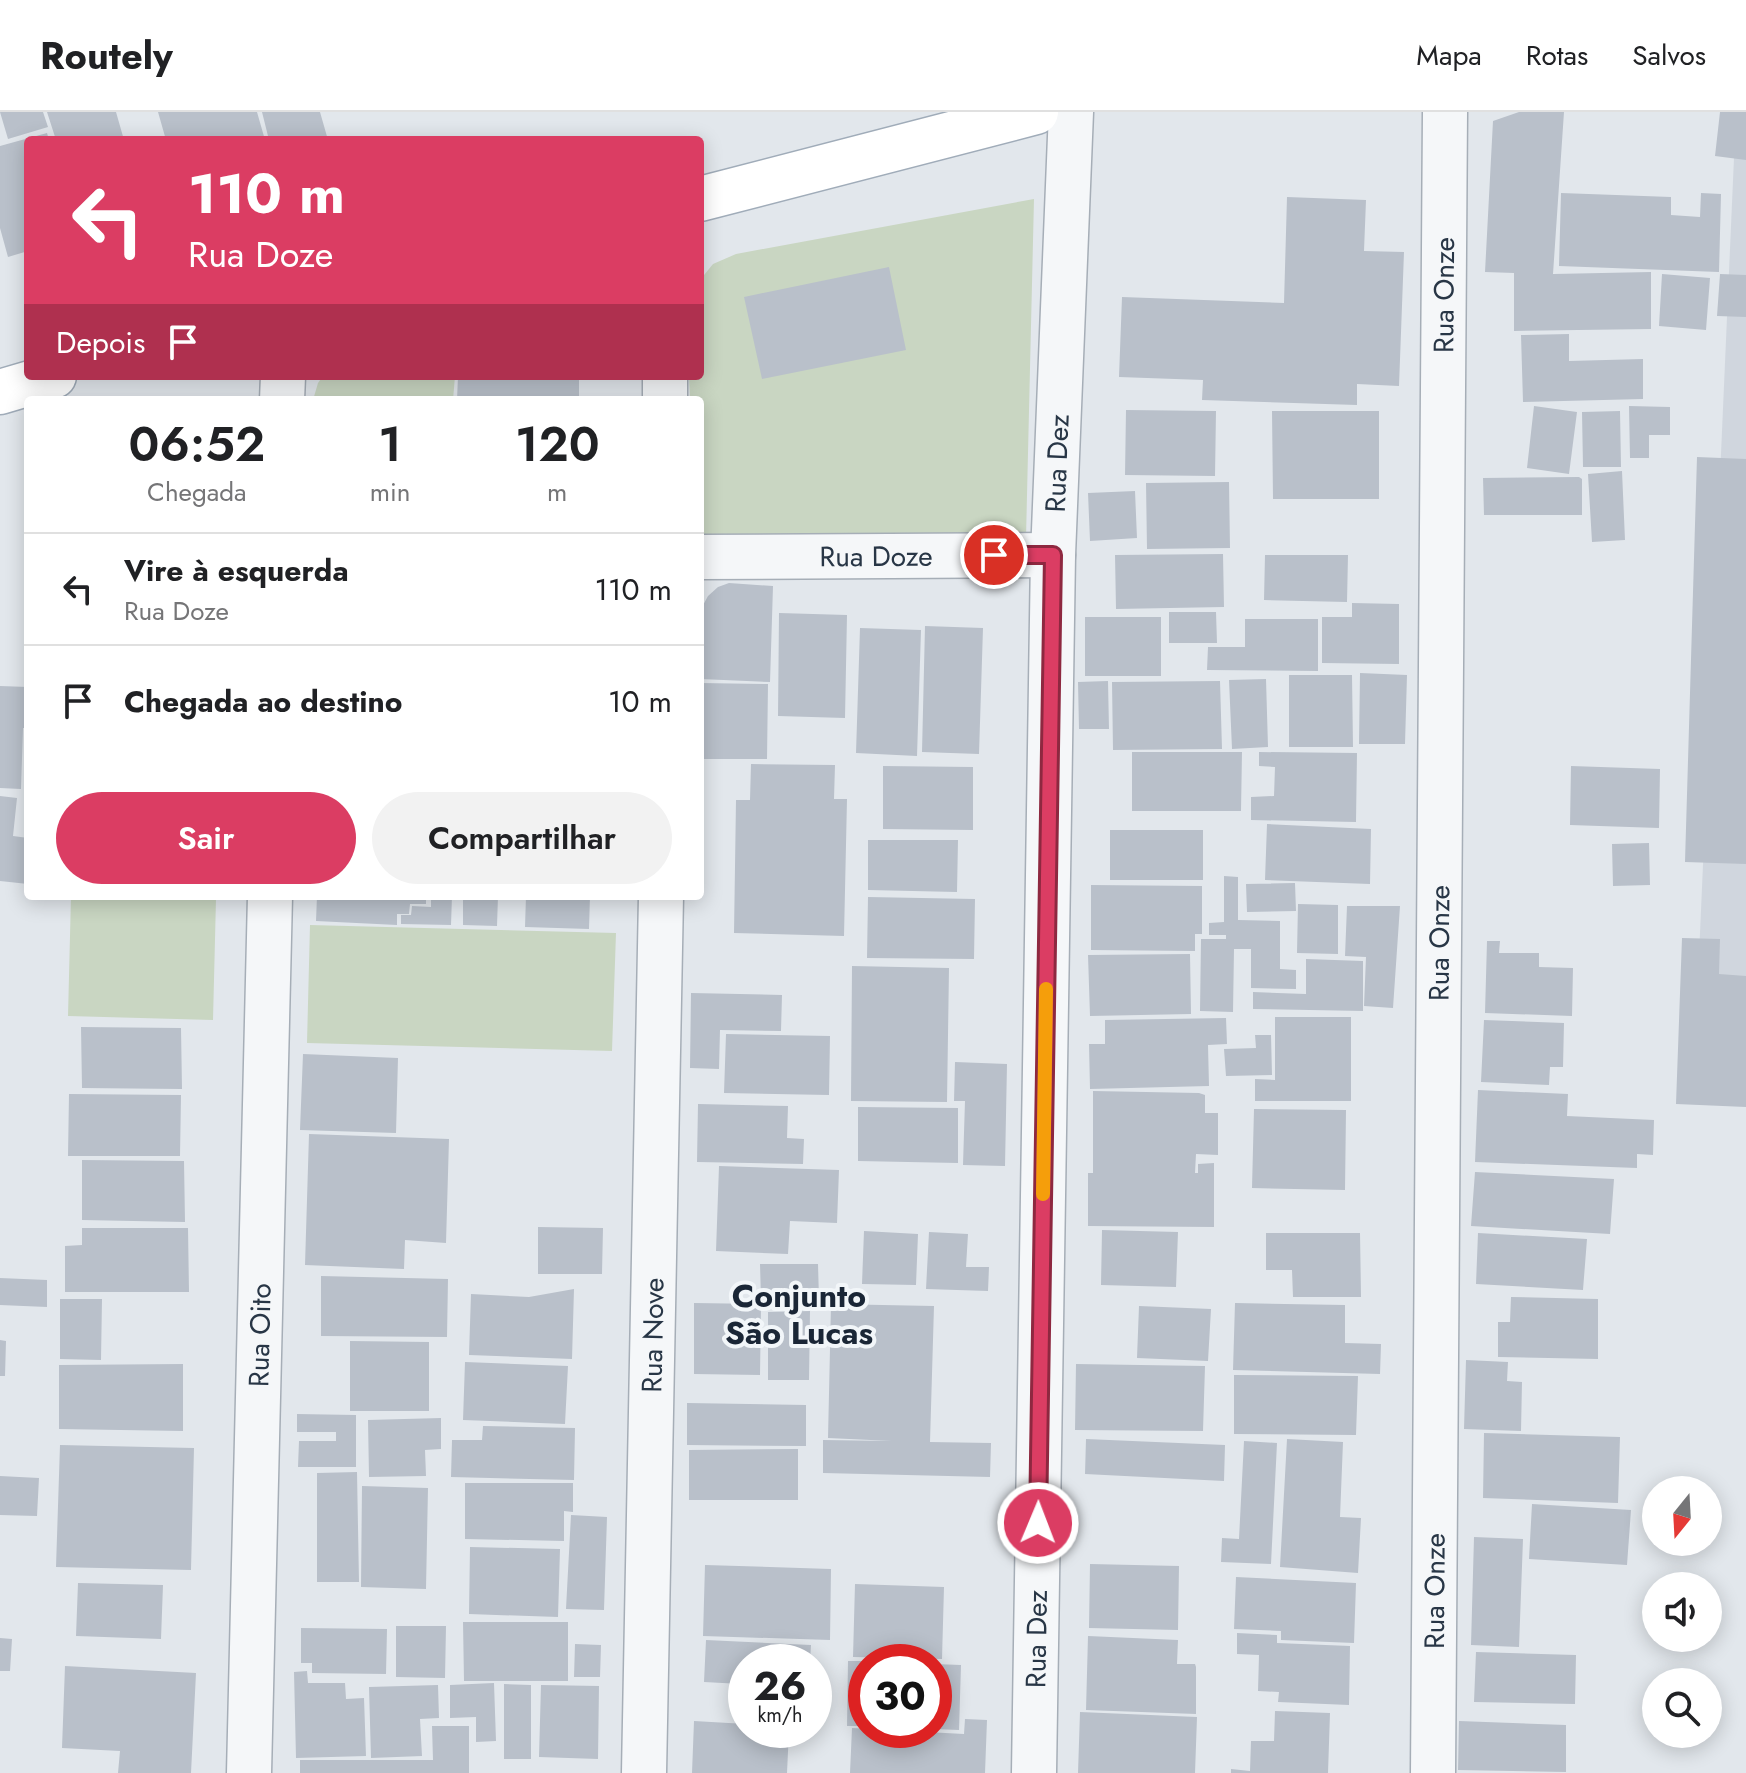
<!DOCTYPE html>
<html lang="pt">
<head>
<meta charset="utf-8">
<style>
  :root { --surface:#fff; --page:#f2f2f2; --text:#202124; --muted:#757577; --line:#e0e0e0; --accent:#db3d63 }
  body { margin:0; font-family:Jost,sans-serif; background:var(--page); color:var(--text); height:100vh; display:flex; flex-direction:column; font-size:30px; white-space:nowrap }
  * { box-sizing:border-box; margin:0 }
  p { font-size:26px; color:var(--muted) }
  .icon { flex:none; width:44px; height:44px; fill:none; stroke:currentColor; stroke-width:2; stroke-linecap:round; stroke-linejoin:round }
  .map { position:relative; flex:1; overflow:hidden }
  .drawer { position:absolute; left:24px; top:284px; width:680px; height:504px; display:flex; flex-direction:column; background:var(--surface); border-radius:8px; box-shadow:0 4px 20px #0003 }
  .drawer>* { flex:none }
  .top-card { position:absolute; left:24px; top:24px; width:680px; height:244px; border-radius:8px; box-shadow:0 4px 20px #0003; background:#db3d63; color:#fff; overflow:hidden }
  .needle { width:52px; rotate:198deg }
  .tools { position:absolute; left:1642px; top:1364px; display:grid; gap:16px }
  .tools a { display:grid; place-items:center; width:80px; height:80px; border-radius:50%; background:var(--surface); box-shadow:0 4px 20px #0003; font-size:40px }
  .speed { position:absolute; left:728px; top:1532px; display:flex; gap:16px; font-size:40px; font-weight:700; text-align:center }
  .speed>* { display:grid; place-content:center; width:104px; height:104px; border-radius:50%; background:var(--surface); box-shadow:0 4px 20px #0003; line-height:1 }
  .speed small { font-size:20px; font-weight:400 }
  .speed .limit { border:12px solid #d22; background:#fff; color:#111 }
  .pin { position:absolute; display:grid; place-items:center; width:68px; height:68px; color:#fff; margin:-34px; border:4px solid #fff; border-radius:50%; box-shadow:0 2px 8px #0007 }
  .me { position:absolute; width:88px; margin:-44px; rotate:1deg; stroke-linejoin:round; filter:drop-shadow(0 0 6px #0008) }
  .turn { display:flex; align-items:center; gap:28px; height:168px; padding:0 32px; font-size:36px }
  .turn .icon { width:104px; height:104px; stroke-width:2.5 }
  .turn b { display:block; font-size:56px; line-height:68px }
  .then { display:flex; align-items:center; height:76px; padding:0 32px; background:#0003; gap:16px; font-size:30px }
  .eta { display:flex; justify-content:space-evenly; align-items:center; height:136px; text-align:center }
  .eta b { font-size:48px; font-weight:600; line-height:56px }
  .primary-button { display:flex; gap:16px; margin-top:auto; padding:16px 32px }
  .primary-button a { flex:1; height:92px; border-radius:48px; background:var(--accent); color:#fff; font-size:32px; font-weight:600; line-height:92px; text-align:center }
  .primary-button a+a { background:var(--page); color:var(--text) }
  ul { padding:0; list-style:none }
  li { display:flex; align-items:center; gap:24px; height:112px; padding:0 32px; border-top:2px solid var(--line) }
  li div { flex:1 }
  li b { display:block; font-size:30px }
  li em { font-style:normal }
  header { display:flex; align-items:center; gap:48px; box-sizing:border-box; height:112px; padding:0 40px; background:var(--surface); border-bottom:2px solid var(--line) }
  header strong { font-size:38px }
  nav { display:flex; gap:44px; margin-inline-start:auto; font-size:28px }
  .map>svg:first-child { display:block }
  .built { fill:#d0d6de }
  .green { fill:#c9d6c2 }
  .building { fill:#b9c0ca }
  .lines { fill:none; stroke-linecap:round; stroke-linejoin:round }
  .minor-casing { stroke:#a6aeb7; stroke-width:47 }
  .major-casing { stroke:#a0acb9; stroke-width:47 }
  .minor { stroke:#f5f7f9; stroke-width:44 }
  .major { stroke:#fff; stroke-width:44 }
  .route-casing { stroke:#8e2840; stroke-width:20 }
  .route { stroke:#db3d63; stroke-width:14 }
  .slow { stroke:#f59e0b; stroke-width:14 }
  .labels { text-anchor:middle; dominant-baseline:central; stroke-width:8; stroke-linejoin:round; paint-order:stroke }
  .street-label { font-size:28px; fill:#283646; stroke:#f2f6f9 }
  .quarter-label { font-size:32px; font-weight:bold; fill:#1a2636; stroke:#f2f6f9 }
</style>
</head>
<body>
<header>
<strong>Routely</strong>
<nav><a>Mapa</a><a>Rotas</a><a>Salvos</a></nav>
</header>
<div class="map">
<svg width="1746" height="1661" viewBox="0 0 1746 1661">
  <rect width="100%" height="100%" fill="#e2e7ec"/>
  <path class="built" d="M 1736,0 L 1746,0 L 1746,984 L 1693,981 Z"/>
  <path class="green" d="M 1034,87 L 1026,426 L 700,429 L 700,288 L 690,288 L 689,264 L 700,264 L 700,168 L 713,152 L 736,142 Z
    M 323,264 L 455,264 L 453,288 L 313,288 L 318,271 Z
    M 71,784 L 216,787 L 213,908 L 68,904 Z
    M 310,813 L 616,821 L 612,939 L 307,931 Z"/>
  <path class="building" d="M 0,0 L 43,0 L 48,15 L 8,27 Z
    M 47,0 L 116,0 L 124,28 L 56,28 Z
    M 158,0 L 257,0 L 265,28 L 166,28 Z
    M 262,0 L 320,0 L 328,28 L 269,28 Z
    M 1519,0 L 1564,0 L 1553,162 L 1651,160 L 1651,217 L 1514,219 L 1514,161 L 1485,160 L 1493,9 Z
    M 1720,0 L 1746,0 L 1746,48 L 1715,44 Z
    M 47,21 L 49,28 L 28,28 L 28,139 L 8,145 L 0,116 L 0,34 Z
    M 1561,81 L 1671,85 L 1671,103 L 1700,105 L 1701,81 L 1721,82 L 1719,160 L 1559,154 Z
    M 1287,85 L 1366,88 L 1364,139 L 1404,140 L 1399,274 L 1357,272 L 1357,293 L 1202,288 L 1203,268 L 1119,265 L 1122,185 L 1284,191 Z
    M 889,155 L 906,238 L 762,267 L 744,185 Z
    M 1662,162 L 1710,166 L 1706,218 L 1659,214 Z
    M 1720,162 L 1746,163 L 1746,205 L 1717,204 Z
    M 1569,222 L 1569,249 L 1643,247 L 1643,287 L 1523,290 L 1521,223 Z
    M 458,264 L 579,264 L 579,288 L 457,288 Z
    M 1534,294 L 1577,300 L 1569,362 L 1527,356 Z
    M 1629,294 L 1670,295 L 1670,323 L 1649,323 L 1649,346 L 1630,346 Z
    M 1126,298 L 1216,299 L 1215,364 L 1125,363 Z
    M 1272,299 L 1379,299 L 1379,387 L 1273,387 Z
    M 1620,299 L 1621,355 L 1583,355 L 1582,300 Z
    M 1697,345 L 1746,347 L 1746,752 L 1685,750 Z
    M 1622,359 L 1625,428 L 1592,430 L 1588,362 Z
    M 1579,365 L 1582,367 L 1582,403 L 1484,403 L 1483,366 Z
    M 1229,370 L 1230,436 L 1147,437 L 1146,371 Z
    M 1135,379 L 1137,426 L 1090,429 L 1088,381 Z
    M 1223,442 L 1224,495 L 1116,497 L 1115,443 Z
    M 1265,443 L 1348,443 L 1347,490 L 1264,488 Z
    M 729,471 L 773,474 L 770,570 L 700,567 L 701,497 L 708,484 L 718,475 Z
    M 1352,491 L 1399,492 L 1399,552 L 1322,551 L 1322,505 L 1352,505 Z
    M 1169,500 L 1216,500 L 1217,531 L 1169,531 Z
    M 779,501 L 847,503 L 845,606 L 778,604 Z
    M 1085,505 L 1161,505 L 1161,564 L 1085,564 Z
    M 1245,507 L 1318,507 L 1318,559 L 1207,558 L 1208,535 L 1245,535 Z
    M 925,514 L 983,516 L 979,642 L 922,640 Z
    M 860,516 L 921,518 L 917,644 L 856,641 Z
    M 1360,561 L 1407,563 L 1405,632 L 1359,632 Z
    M 1289,563 L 1352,563 L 1353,635 L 1289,635 Z
    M 1266,567 L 1268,635 L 1232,637 L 1229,568 Z
    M 1108,569 L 1109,617 L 1079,617 L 1078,570 Z
    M 1220,569 L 1222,637 L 1113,638 L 1112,570 Z
    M 700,571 L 768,572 L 767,647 L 700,647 Z
    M 0,574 L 28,575 L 28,616 L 23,616 L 21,677 L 0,676 Z
    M 1132,640 L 1242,640 L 1241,699 L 1132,699 Z
    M 1259,640 L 1357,641 L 1356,710 L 1251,708 L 1251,685 L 1274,684 L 1275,655 L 1259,654 Z
    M 751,652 L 835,653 L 834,687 L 847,687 L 844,824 L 734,821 L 736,688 L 750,688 Z
    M 883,654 L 973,655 L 973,718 L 883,717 Z
    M 1571,654 L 1660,657 L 1659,716 L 1570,713 Z
    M 0,684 L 17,686 L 13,724 L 28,726 L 28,772 L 0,769 Z
    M 1267,712 L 1371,717 L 1370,772 L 1265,768 Z
    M 1110,718 L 1203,718 L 1203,768 L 1110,768 Z
    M 868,728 L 958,728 L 957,780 L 868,778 Z
    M 1649,731 L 1650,773 L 1613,774 L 1612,732 Z
    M 1224,764 L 1238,765 L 1238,808 L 1280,809 L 1280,857 L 1296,858 L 1296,877 L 1251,876 L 1251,837 L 1234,837 L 1233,900 L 1200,899 L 1201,827 L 1226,827 L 1226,823 L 1209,823 L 1209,811 L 1224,810 Z
    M 1295,771 L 1296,799 L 1247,800 L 1246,772 Z
    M 1091,773 L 1202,774 L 1202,822 L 1195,822 L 1195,839 L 1091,838 Z
    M 317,784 L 426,784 L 426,792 L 410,792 L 409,802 L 397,802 L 397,813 L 316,809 Z
    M 431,784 L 452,784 L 451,813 L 401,812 L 401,803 L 411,803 L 412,794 L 431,795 Z
    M 463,784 L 498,784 L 497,814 L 463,813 Z
    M 526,784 L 590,784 L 589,817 L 525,815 Z
    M 868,785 L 975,787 L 974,847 L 867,846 Z
    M 1298,792 L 1338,793 L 1338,842 L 1297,841 Z
    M 1347,794 L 1400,794 L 1393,896 L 1364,894 L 1366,845 L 1345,844 Z
    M 1682,826 L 1720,827 L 1719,862 L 1746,864 L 1746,995 L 1676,992 Z
    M 1487,829 L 1500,829 L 1499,841 L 1539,841 L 1539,855 L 1573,856 L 1572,904 L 1485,901 Z
    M 1190,842 L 1191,902 L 1090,904 L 1088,843 Z
    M 1306,847 L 1363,849 L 1363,899 L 1253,897 L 1253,880 L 1306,882 Z
    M 852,854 L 949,856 L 947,990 L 851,989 Z
    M 691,881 L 782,883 L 781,919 L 720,918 L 719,957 L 690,956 Z
    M 1275,905 L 1351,905 L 1351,989 L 1255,989 L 1255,967 L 1275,968 Z
    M 1226,906 L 1227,932 L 1208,933 L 1209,974 L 1090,977 L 1089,932 L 1105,932 L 1105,908 Z
    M 1484,908 L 1564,911 L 1563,955 L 1550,955 L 1549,973 L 1481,970 Z
    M 81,915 L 181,916 L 182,977 L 82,976 Z
    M 726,922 L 830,924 L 829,983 L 724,981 Z
    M 1255,923 L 1271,923 L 1272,963 L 1226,964 L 1224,937 L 1256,936 Z
    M 303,942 L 398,946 L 396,1021 L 300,1018 Z
    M 955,950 L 1007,952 L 1005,1054 L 963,1053 L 965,989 L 954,989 Z
    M 1478,978 L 1568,982 L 1567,1004 L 1654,1008 L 1653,1043 L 1637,1042 L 1637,1056 L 1475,1050 Z
    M 1093,979 L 1199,981 L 1205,983 L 1205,1001 L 1218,1001 L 1218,1043 L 1196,1042 L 1195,1061 L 1198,1061 L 1198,1052 L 1214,1051 L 1214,1115 L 1088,1114 L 1088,1061 L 1093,1061 Z
    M 69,982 L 181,983 L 180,1044 L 68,1044 Z
    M 698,992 L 788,994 L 787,1026 L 804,1027 L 803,1052 L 697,1050 Z
    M 858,995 L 958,996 L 958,1051 L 858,1049 Z
    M 1254,997 L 1346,998 L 1345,1078 L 1252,1076 Z
    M 309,1022 L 449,1027 L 446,1131 L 405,1128 L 404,1157 L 305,1153 Z
    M 82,1048 L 184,1049 L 185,1110 L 82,1108 Z
    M 719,1054 L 839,1058 L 837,1111 L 790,1109 L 788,1142 L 716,1139 Z
    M 1475,1060 L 1614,1067 L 1610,1122 L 1471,1114 Z
    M 538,1115 L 603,1116 L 602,1162 L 538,1162 Z
    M 82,1116 L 188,1116 L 189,1180 L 65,1180 L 65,1134 L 82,1133 Z
    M 1102,1118 L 1178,1120 L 1176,1175 L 1101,1173 Z
    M 864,1119 L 918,1122 L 916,1173 L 862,1172 Z
    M 929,1120 L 968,1122 L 966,1155 L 989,1155 L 988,1179 L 926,1177 Z
    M 1266,1121 L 1360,1121 L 1361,1185 L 1293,1185 L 1292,1158 L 1266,1158 Z
    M 1478,1121 L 1587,1127 L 1583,1178 L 1476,1172 Z
    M 760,1152 L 818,1152 L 819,1187 L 761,1187 Z
    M 321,1164 L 448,1167 L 447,1225 L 321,1224 Z
    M 0,1166 L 47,1168 L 47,1195 L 0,1193 Z
    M 574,1177 L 572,1247 L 469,1243 L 471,1182 L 529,1185 Z
    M 1511,1185 L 1598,1187 L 1598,1247 L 1498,1245 L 1498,1210 L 1510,1210 Z
    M 60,1187 L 102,1187 L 101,1248 L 60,1247 Z
    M 694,1191 L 761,1192 L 760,1263 L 694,1262 Z
    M 1235,1191 L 1345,1193 L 1345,1231 L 1381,1232 L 1380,1262 L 1233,1258 Z
    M 831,1192 L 934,1194 L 930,1330 L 991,1331 L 990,1365 L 823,1361 L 823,1328 L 892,1329 L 828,1326 Z
    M 1139,1194 L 1211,1197 L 1208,1249 L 1137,1246 Z
    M 810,1199 L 809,1268 L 768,1268 L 768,1200 Z
    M 0,1228 L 6,1229 L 5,1264 L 0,1264 Z
    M 350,1229 L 429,1230 L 429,1299 L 350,1299 Z
    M 1466,1248 L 1508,1250 L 1507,1269 L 1522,1270 L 1521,1319 L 1464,1317 Z
    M 465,1250 L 568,1254 L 565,1312 L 463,1308 Z
    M 183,1252 L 183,1319 L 59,1317 L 59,1253 Z
    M 1076,1252 L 1205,1254 L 1203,1319 L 1075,1318 Z
    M 1234,1263 L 1358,1264 L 1356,1323 L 1234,1322 Z
    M 687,1291 L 806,1293 L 806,1334 L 687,1333 Z
    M 297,1302 L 356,1303 L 356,1355 L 298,1355 L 299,1329 L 336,1329 L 336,1320 L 297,1320 Z
    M 441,1306 L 441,1337 L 425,1338 L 426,1364 L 369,1365 L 368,1308 Z
    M 483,1314 L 575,1316 L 574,1368 L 451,1365 L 452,1328 L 482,1328 Z
    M 1484,1321 L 1620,1325 L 1618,1391 L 1483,1386 Z
    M 1086,1327 L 1225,1333 L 1224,1369 L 1085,1362 Z
    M 1287,1327 L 1343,1330 L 1340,1405 L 1361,1406 L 1358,1461 L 1280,1455 Z
    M 1244,1329 L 1277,1331 L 1271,1452 L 1221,1450 L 1222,1426 L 1239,1427 Z
    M 60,1333 L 194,1336 L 191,1458 L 56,1455 Z
    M 798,1337 L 798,1388 L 689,1388 L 689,1338 Z
    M 357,1360 L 359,1470 L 317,1470 L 317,1361 Z
    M 0,1364 L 39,1366 L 37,1404 L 0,1403 Z
    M 465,1371 L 573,1371 L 573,1400 L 564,1399 L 564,1429 L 465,1427 Z
    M 362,1374 L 428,1376 L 426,1477 L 361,1475 Z
    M 1532,1392 L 1631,1398 L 1627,1453 L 1529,1447 Z
    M 571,1403 L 607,1405 L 604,1498 L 566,1497 Z
    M 1474,1425 L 1523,1427 L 1519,1535 L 1471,1533 Z
    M 470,1435 L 560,1437 L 558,1505 L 469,1502 Z
    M 1090,1452 L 1179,1454 L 1178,1518 L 1089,1516 Z
    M 705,1453 L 831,1457 L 830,1528 L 703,1524 Z
    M 1236,1465 L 1356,1471 L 1354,1531 L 1281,1528 L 1281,1519 L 1234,1517 Z
    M 78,1471 L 163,1473 L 161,1527 L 76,1524 Z
    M 855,1472 L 944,1475 L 942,1547 L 853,1545 Z
    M 463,1510 L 568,1510 L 568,1569 L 464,1569 Z
    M 396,1514 L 446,1514 L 445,1566 L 396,1565 Z
    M 301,1516 L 387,1517 L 386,1562 L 312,1561 L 312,1551 L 301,1551 Z
    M 1237,1521 L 1277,1523 L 1277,1531 L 1350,1534 L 1349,1593 L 1278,1590 L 1279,1580 L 1258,1579 L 1259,1543 L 1237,1542 Z
    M 1088,1524 L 1178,1528 L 1177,1552 L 1195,1552 L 1196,1555 L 1196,1602 L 1086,1598 Z
    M 0,1526 L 12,1527 L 10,1559 L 0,1559 Z
    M 706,1528 L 811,1533 L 810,1550 L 746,1550 L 746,1605 L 739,1604 L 741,1572 L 704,1570 Z
    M 575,1532 L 601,1533 L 600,1565 L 574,1565 Z
    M 1476,1540 L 1576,1543 L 1575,1592 L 1474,1590 Z
    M 848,1549 L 866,1549 L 866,1614 L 847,1614 Z
    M 934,1552 L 961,1553 L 959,1618 L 934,1617 Z
    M 65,1554 L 196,1561 L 191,1661 L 118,1661 L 120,1639 L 62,1636 Z
    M 307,1559 L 308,1571 L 345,1571 L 346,1587 L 364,1586 L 366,1644 L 296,1646 L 294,1560 Z
    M 494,1571 L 496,1629 L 476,1630 L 476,1605 L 450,1606 L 450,1573 Z
    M 504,1572 L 531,1573 L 531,1647 L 504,1647 Z
    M 438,1573 L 439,1606 L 420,1607 L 422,1644 L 371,1646 L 369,1575 Z
    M 541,1573 L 599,1574 L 598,1647 L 539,1645 Z
    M 1275,1599 L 1330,1601 L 1328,1661 L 1231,1661 L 1231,1657 L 1250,1659 L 1251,1629 L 1274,1629 Z
    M 1080,1600 L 1197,1605 L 1195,1661 L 1078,1661 Z
    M 965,1607 L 987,1608 L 985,1661 L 850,1661 L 852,1616 L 964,1622 Z
    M 694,1609 L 746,1612 L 746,1618 L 789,1618 L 787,1661 L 692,1661 Z
    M 1459,1609 L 1566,1613 L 1566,1660 L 1458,1658 Z
    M 432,1614 L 469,1614 L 469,1661 L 300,1661 L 300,1648 L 433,1648 Z"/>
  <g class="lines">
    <g class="minor-casing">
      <g id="minor">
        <path d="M 665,264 L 665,288"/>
        <path d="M 282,288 L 283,264"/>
        <path id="s1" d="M 700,445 L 1053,443"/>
        <path id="s2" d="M 249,1661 L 270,784"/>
        <path id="s3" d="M 644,1661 L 661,784"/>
        <path id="s4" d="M 1034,1661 L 1053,443 L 1071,0"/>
        <path id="s5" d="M 1433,1661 L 1445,0"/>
      </g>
    </g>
    <g class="major-casing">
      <path id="major" d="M 700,87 L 1036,0
        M 0,280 L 54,264"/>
    </g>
    <use href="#minor" class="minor"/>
    <use href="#major" class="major"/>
  </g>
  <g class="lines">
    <g class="route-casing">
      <path id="route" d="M 994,443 L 1053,443 L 1038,1411"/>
    </g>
    <use href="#route" class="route"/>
    <path class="slow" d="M 1043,1082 L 1046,877"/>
  </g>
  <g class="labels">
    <g class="street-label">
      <text stroke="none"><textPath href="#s5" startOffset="1478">Rua Onze</textPath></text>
      <text stroke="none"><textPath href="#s4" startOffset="1310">Rua Dez</textPath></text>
      <text stroke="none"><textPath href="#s1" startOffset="176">Rua Doze</textPath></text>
      <text stroke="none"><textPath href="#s5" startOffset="830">Rua Onze</textPath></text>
      <text stroke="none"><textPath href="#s2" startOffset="438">Rua Oito</textPath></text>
      <text stroke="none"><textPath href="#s3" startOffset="438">Rua Nove</textPath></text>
      <text stroke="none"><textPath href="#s5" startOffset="182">Rua Onze</textPath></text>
      <text stroke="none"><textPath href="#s4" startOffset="134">Rua Dez</textPath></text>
    </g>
    <g class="quarter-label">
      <text x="799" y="1184">Conjunto<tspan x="799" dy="37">São Lucas</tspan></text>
    </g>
  </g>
</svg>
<div class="tools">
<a><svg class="needle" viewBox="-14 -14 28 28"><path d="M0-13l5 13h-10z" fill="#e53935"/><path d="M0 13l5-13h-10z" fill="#757577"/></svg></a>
<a><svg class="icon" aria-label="sound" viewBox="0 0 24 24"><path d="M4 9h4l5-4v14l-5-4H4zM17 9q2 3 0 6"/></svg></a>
<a><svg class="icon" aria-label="search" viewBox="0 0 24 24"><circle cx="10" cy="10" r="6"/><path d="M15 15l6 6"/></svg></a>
</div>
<div class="speed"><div>26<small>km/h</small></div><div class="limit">30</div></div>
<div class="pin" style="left:994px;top:443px;background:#d93025"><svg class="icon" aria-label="arrive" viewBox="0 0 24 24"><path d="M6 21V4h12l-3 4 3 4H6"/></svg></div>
<svg class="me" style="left:1038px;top:1411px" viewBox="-20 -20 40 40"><circle r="17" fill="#db3d63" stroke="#fff" stroke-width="3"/><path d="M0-11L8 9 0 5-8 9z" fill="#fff"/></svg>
<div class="top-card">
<div class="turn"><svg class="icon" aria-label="left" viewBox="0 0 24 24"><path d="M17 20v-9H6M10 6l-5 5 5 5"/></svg><div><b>110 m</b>Rua Doze</div></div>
<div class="then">Depois<svg class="icon" aria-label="arrive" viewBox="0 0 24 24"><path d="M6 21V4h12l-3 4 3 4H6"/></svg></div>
</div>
<section class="drawer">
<div class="eta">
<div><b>06:52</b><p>Chegada</p></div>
<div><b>1</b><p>min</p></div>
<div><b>120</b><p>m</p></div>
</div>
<ul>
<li><svg class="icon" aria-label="left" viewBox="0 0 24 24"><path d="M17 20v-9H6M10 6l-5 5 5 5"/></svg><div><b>Vire à esquerda</b><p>Rua Doze</p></div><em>110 m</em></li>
<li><svg class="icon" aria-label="arrive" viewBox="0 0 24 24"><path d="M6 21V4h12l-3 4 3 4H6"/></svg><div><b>Chegada ao destino</b></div><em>10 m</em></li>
</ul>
<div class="primary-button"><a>Sair</a><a>Compartilhar</a></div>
</section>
</div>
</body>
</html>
